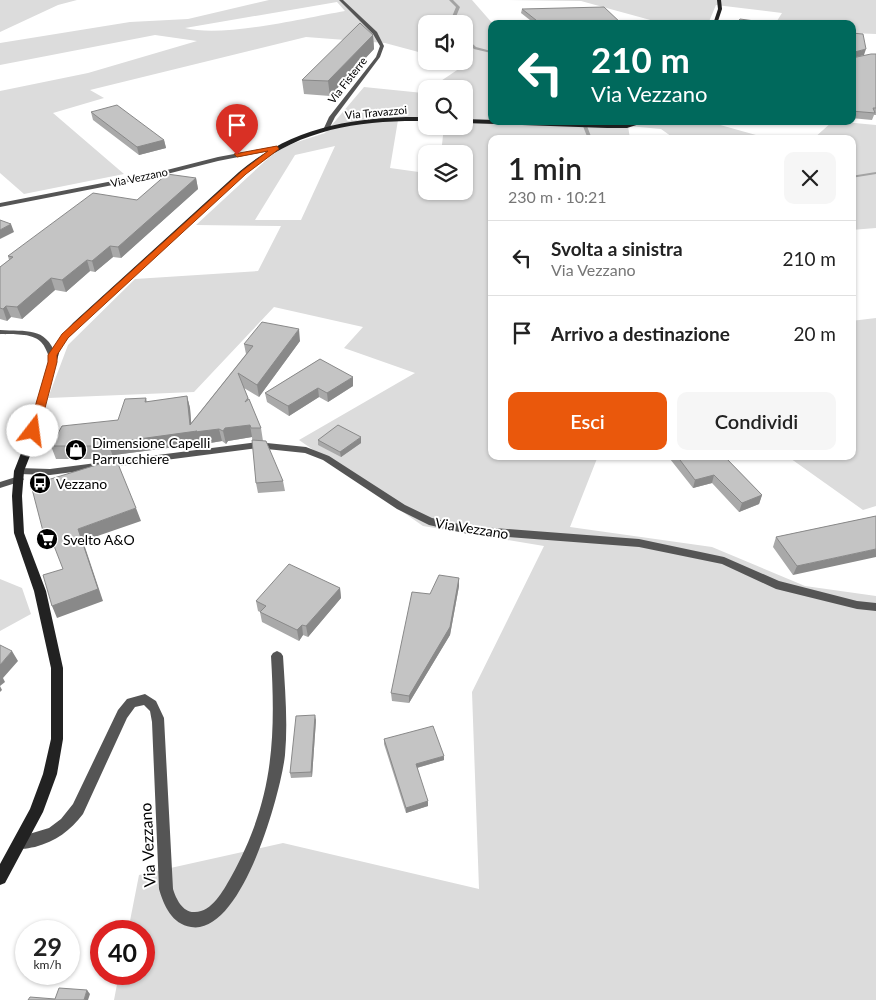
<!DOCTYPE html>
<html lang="it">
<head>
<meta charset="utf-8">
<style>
  :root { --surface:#fff; --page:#f6f6f6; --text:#222; --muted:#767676; --line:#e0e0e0; --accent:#ea580c }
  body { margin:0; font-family:Lato,sans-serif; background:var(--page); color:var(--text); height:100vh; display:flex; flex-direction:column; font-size:19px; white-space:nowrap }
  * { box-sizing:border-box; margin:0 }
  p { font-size:16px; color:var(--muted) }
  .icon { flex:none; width:28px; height:28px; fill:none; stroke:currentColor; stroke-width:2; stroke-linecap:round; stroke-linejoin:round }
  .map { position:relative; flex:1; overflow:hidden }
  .sheet { position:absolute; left:488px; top:135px; width:368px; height:325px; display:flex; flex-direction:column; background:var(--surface); border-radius:10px; box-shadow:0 1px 4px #0004 }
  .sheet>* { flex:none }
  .top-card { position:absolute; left:488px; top:20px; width:368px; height:105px; border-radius:10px; box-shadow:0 1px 4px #0004; background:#00695c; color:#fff; overflow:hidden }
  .fabs { position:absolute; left:418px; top:15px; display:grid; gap:10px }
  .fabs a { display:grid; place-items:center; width:55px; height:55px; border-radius:10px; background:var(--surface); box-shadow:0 1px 4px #0004; font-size:25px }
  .speed { position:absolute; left:15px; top:920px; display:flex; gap:10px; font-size:25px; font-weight:700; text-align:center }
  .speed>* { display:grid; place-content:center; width:65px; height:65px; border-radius:50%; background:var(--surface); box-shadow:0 1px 4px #0004; line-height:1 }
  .speed small { font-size:12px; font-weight:400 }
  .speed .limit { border:8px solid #d22; background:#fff; color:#111 }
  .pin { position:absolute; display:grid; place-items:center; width:42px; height:42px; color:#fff; margin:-51px -21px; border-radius:50% 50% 50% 0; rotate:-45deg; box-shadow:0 0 5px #0007 }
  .pin .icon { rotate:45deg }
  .me { position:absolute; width:55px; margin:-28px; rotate:15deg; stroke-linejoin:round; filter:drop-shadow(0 0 4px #0008) }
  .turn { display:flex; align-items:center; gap:18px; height:105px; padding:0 20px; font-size:22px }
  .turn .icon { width:65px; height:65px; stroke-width:2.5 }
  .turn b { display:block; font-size:35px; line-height:42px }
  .round { display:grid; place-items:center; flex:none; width:52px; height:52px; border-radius:10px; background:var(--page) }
  .headline { display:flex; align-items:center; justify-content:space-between; height:85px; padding:0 20px }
  h1 { font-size:30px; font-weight:600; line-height:38px }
  .action { display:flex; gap:10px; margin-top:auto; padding:10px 20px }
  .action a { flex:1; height:58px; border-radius:10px; background:var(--accent); color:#fff; font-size:20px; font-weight:600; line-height:58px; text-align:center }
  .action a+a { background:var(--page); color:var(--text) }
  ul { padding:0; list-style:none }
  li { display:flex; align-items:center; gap:15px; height:75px; padding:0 20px; border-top:1px solid var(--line) }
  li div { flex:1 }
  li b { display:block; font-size:19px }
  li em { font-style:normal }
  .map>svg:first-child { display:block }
  .green { fill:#dcdcdc; fill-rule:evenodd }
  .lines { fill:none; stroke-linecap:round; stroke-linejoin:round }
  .stream { fill:#a3a3a3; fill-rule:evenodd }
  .lane { fill:#555; fill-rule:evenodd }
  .street { fill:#555; fill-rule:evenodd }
  .secondary { fill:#222; fill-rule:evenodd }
  .wall { fill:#a9a9a9 }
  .shaded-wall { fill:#898989 }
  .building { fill:#c4c4c4; stroke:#898989 }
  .route { fill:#ea580c; stroke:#983908 }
  .labels { text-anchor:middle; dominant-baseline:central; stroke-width:4; stroke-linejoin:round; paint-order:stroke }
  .far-street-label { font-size:11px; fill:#000; stroke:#fff }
  .poi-label { font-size:14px; fill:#000; stroke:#fff; text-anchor:start }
  .street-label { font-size:14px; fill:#000; stroke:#fff }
  .near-street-label { font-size:16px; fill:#000; stroke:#fff }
</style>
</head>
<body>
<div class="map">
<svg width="876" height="1000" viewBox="0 0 876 1000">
  <rect width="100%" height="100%" fill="#fff"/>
  <path class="green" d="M 0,0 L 77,0 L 58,5 L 0,32 Z
    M 269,0 L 472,0 L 493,24 L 491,121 L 706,121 L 770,139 L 675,139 L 661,129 L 628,126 L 630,139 L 491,139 L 491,456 L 598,456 L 570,527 L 712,547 L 805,586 L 876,596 L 876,1000 L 114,1000 L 119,974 L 144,974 L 144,931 L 128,931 L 139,875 L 283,843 L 479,889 L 472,692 L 544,546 L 423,526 L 299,440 L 415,373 L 344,348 L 363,327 L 274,307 L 194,392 L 48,398 L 68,345 L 135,279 L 258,271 L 281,226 L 196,225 L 276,151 L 294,143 L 325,133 L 364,87 L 423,93 L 426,91 L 426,121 L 398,120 L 390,168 L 426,173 L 426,191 L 464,191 L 464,154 L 441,154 L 444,126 L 464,126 L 464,89 L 429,89 L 466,64 L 456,61 L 464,61 L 464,24 L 426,24 L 426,54 L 385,43 L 306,37 L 90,90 L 104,98 L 53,113 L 124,174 L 24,194 L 0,173 L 0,91 L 88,73 L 197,41 L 155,35 L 0,65 L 0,43 L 130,22 L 188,19 ZM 337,2 L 345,11 C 304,18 223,38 185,28 ZM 335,146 L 301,220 L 255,220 L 295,155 Z
    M 504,0 L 876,0 L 876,34 L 851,33 L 851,24 L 775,24 L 782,13 L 716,5 L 708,24 L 665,24 L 581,1 Z
    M 833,121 L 876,125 L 876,228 L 851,230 L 851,139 L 813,139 Z
    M 876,318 L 876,506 L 863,510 L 787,456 L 851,456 L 851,321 Z
    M 0,579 L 22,588 L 31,614 L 0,631 Z"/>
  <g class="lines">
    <path class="stream" d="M 449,0 L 453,0 L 460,7 L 453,24 L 449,24 L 456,7 Z
      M 464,36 L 476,47 L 491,51 L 491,53 L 474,49 L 464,39 Z
      M 581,121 L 585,121 L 592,139 L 588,139 Z
      M 876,172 L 876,174 L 851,178 L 851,176 Z"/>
    <path class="lane" d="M 19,476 L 24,479 L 22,481 L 0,488 L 0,482 Z"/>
    <path class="street" d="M 339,0 L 343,0 L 377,32 L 384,46 L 380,57 L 335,117 L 329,129 L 327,130 L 324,128 L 329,117 L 376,57 L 380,46 L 373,34 Z
      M 277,146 L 280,148 L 279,149 L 218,161 L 159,176 L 0,207 L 0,203 L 159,172 L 218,157 Z
      M 0,330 C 26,332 45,326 56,355 L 55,357 L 49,357 C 47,352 45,346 41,342 C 31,332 12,335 0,334 Z
      M 257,442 L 306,447 L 329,456 L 405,505 L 432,518 L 468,526 L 639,539 L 724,557 L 779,581 L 857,601 L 876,603 L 876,611 L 857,609 L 776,589 L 722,564 L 639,547 L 468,534 L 429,525 L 397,509 L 323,460 L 305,453 L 257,448 L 50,475 L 19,474 L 14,471 L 19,468 L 50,469 Z
      M 277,651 L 281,653 L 283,656 C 285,689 288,722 285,755 C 281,792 242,936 191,927 C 172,924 164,906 159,889 L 152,722 L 150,711 L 144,705 L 135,707 L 127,718 L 83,814 C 70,831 56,841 35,847 C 28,848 23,850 16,848 L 14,843 L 16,838 L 49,828 L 61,819 L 73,804 L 118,710 L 127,699 L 145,694 L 156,701 L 164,718 L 173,889 C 176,899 183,913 195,912 C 212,912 223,891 231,877 C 273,801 276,741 271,656 L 273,653 Z"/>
    <path class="secondary" d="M 717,0 L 721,0 L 722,9 L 717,24 L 713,24 L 718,9 Z
      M 426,117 L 426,121 C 357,120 297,129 244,175 L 79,327 L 68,338 L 60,349 L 35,443 L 24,471 L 22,496 L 24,533 L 46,591 L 63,668 L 63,739 L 57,774 L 43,812 L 5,883 L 0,885 L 0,864 L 30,809 L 43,774 L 51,739 L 51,668 L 34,591 L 14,533 L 12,496 L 14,471 L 25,443 L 52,349 L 62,335 L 73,323 L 239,172 C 293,126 357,116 426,117 Z
      M 464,119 L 607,124 C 621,124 635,121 649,121 L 627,128 L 607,128 L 464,123 Z"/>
  </g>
  <path class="wall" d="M 522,9 L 622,24 L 535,24 L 521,13 Z
    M 851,33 L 864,55 L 852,58 L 876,54 L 876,115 L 874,115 L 872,120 L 851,118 Z
    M 373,35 L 374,49 L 330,96 L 304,94 L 302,80 Z
    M 91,112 L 164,140 L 166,148 L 139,155 L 93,120 Z
    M 196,178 L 198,189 L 121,258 L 113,257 L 95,272 L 90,271 L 66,292 L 55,290 L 22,319 L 11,317 L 7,321 L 0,319 L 0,267 L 9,260 L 8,256 L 137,200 Z
    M 300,341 L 259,397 L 244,388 L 261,428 L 263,441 L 283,481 L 285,491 L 258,493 L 256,483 L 252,437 L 228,441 L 226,444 L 222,441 L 198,445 L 198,444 L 114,455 L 114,459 L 56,459 L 51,446 L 118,420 L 146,398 L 147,402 L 187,396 L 190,408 L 191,423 L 246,354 L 244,344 Z
    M 320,359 L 353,386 L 328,402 L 319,397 L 289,416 L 267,402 L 265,393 Z
    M 318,440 L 361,443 L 341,457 L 318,445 Z
    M 661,456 L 724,456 L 762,495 L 759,504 L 739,512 L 712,483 L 693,488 L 670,459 L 670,458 L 664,460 Z
    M 876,516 L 793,575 L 773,547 L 776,537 Z
    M 459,578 L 459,586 L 450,635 L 409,703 L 392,701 L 391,693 L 430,594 Z
    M 340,588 L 341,598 L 308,637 L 303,635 L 299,641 L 262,622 L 260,612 L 258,611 L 256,601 Z
    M 316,720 L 312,777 L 291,778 L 290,773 Z
    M 384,739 L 444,760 L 417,768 L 428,806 L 406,813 L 384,744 Z"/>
  <path class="shaded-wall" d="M 373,35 L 374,49 L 330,96 L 328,81 Z
    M 866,49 L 864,55 L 851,58 L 851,53 Z
    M 164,140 L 166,148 L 139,155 L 137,147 Z
    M 196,178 L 198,189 L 121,258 L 118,247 Z
    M 11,224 L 14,232 L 0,239 L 0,230 Z
    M 110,246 L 113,257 L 95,272 L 92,261 Z
    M 87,260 L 90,271 L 66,292 L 62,280 Z
    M 51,278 L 55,290 L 22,319 L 17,307 Z
    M 6,306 L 11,317 L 7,321 L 3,309 Z
    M 299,329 L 300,341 L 259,397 L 257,385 Z
    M 353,377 L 353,386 L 328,402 L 327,393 Z
    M 318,388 L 319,397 L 289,416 L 288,406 Z
    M 187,396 L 190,408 L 192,432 L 219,429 L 222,441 L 198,445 L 198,444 L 114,455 L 114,459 L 109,446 L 110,443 L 190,425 Z
    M 250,425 L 252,437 L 228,441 L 226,444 L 223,431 L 225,428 Z
    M 361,437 L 361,443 L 341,457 L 340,452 Z
    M 665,456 L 670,456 L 670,458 L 664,460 Z
    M 714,475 L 712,483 L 693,488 L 695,480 Z
    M 762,495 L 759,504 L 739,512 L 742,503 Z
    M 136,508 L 141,521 L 83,541 L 103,601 L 57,618 L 52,606 L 78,529 Z
    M 49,533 L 55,545 L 50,547 L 44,535 Z
    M 876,549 L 876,557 L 793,575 L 797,566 Z
    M 459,578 L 459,586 L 450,635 L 409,703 L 409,696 Z
    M 340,588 L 341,598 L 308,637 L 306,626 Z
    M 302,625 L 303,635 L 299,641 L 297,630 Z
    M 12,651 L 18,661 L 3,678 L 5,682 L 0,686 L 2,690 L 0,692 L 0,665 Z
    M 315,715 L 316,720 L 312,777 L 311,772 Z
    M 444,756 L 444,760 L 416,768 L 416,764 Z
    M 428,801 L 428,806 L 406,813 L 406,808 Z
    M 87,990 L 90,994 L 88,1000 L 84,1000 Z"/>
  <path class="building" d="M 604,7 L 622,24 L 541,24 L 522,9 Z
    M 740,19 L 762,22 L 761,24 L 736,24 Z
    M 360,23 L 373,35 L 328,81 L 302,80 Z
    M 851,33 L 863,34 L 866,49 L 851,53 L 852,58 L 871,54 L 876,54 L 876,108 L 873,108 L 875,113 L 851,111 Z
    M 117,105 L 164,140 L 137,147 L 91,112 Z
    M 167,174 L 196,178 L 118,247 L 110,246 L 92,261 L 87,260 L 62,280 L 51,278 L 17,307 L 6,306 L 3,309 L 0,308 L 0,267 L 13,257 L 8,256 L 93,193 L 137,200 Z
    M 0,220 L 11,224 L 0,230 Z
    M 262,322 L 299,329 L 257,385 L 238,373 L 248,398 L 245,402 L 249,399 L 261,428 L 251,428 L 250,425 L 225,428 L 223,431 L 219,429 L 195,432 L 197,431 L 110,443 L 109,446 L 51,446 L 62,426 L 118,420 L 125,399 L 146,398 L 145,402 L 187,396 L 190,425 L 253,346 L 244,344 Z
    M 320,359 L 353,377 L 327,393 L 318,388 L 288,406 L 265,393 Z
    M 338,425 L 361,437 L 340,452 L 318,440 Z
    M 252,440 L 266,441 L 283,481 L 256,483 Z
    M 677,456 L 724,456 L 762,495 L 742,503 L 714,475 L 695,480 Z
    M 116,459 L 136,508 L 78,529 L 98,589 L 52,606 L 43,575 L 63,569 L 49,533 L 44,535 L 31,485 Z
    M 876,516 L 876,549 L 797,566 L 776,537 Z
    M 289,564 L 340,588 L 306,626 L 302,625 L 297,630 L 260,612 L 266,606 L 256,601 Z
    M 439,575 L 459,578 L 450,627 L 409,696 L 391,693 L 412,592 L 430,594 Z
    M 0,645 L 12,651 L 0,665 Z
    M 315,715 L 311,772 L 290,773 L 296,716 Z
    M 433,726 L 444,756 L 416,764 L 428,801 L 406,808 L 384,739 Z
    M 59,988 L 87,990 L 84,1000 L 28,1000 L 30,997 L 55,999 Z"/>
  <path class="route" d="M 277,146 L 279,149 L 246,174 L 68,338 L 57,355 L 57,362 L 39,431 L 33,435 L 30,434 L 28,431 L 48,362 L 48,355 L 62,334 L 242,171 L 268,151 L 237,157 L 234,154 Z"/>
  <defs>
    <g id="shop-disc" transform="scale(1.125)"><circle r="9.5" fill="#000" stroke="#fff"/><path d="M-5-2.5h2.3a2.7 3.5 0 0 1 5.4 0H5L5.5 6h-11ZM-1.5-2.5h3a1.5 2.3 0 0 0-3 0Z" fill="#fff"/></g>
    <g id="bus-disc" transform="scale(1.125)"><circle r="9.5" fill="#000" stroke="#fff"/><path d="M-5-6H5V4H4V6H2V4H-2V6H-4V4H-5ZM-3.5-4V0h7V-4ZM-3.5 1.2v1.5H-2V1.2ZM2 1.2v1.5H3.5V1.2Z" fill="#fff"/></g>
    <g id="supermarket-disc" transform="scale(1.125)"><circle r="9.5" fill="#000" stroke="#fff"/><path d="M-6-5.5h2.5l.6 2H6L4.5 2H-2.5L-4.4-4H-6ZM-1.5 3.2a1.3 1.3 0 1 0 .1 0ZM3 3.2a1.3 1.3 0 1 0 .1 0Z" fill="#fff"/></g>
  </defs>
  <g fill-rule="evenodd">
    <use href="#shop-disc" x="76" y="450"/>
    <use href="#bus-disc" x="40" y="483"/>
    <use href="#supermarket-disc" x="47" y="539"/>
  </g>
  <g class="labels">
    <g class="far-street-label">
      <text transform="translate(347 80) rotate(-52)">Via Fisterre</text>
      <text transform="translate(376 112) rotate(-5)">Via Travazzoi</text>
      <text transform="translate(139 177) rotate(-12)">Via Vezzano</text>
    </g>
    <g class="poi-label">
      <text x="92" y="442">Dimensione Capelli<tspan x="92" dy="16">Parrucchiere</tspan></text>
      <text x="56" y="483">Vezzano</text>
      <text x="63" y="539">Svelto A&amp;O</text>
    </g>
    <g class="street-label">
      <text transform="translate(472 528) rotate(9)">Via Vezzano</text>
    </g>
    <g class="near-street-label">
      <text transform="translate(147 845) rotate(-93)">Via Vezzano</text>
    </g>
  </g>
</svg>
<div class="fabs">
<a><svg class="icon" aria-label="sound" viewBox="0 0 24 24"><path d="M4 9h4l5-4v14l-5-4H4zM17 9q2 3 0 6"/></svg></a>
<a><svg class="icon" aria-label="search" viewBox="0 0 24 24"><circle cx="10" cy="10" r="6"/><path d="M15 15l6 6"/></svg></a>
<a><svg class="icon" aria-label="layers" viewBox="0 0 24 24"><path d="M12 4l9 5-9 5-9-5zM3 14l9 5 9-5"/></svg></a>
</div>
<div class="speed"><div>29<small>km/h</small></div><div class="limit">40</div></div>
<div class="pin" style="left:237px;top:155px;background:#d93025"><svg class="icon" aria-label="arrive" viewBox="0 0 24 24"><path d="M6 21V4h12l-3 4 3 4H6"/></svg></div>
<svg class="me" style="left:33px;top:431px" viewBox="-20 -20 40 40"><circle r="19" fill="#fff"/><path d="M0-13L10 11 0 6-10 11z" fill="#ea580c"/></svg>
<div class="top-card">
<div class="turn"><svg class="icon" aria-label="left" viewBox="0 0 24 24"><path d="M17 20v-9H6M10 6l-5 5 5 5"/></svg><div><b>210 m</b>Via Vezzano</div></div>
</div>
<section class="sheet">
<div class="headline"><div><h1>1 min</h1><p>230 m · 10:21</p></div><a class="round"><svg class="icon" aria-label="close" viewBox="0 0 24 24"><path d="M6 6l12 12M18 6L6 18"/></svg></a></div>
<ul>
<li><svg class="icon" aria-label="left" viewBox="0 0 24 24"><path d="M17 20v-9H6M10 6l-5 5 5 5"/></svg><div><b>Svolta a sinistra</b><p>Via Vezzano</p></div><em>210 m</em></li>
<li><svg class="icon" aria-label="arrive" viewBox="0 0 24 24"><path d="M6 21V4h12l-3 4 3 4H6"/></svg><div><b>Arrivo a destinazione</b></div><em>20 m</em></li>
</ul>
<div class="action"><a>Esci</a><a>Condividi</a></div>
</section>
</div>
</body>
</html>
